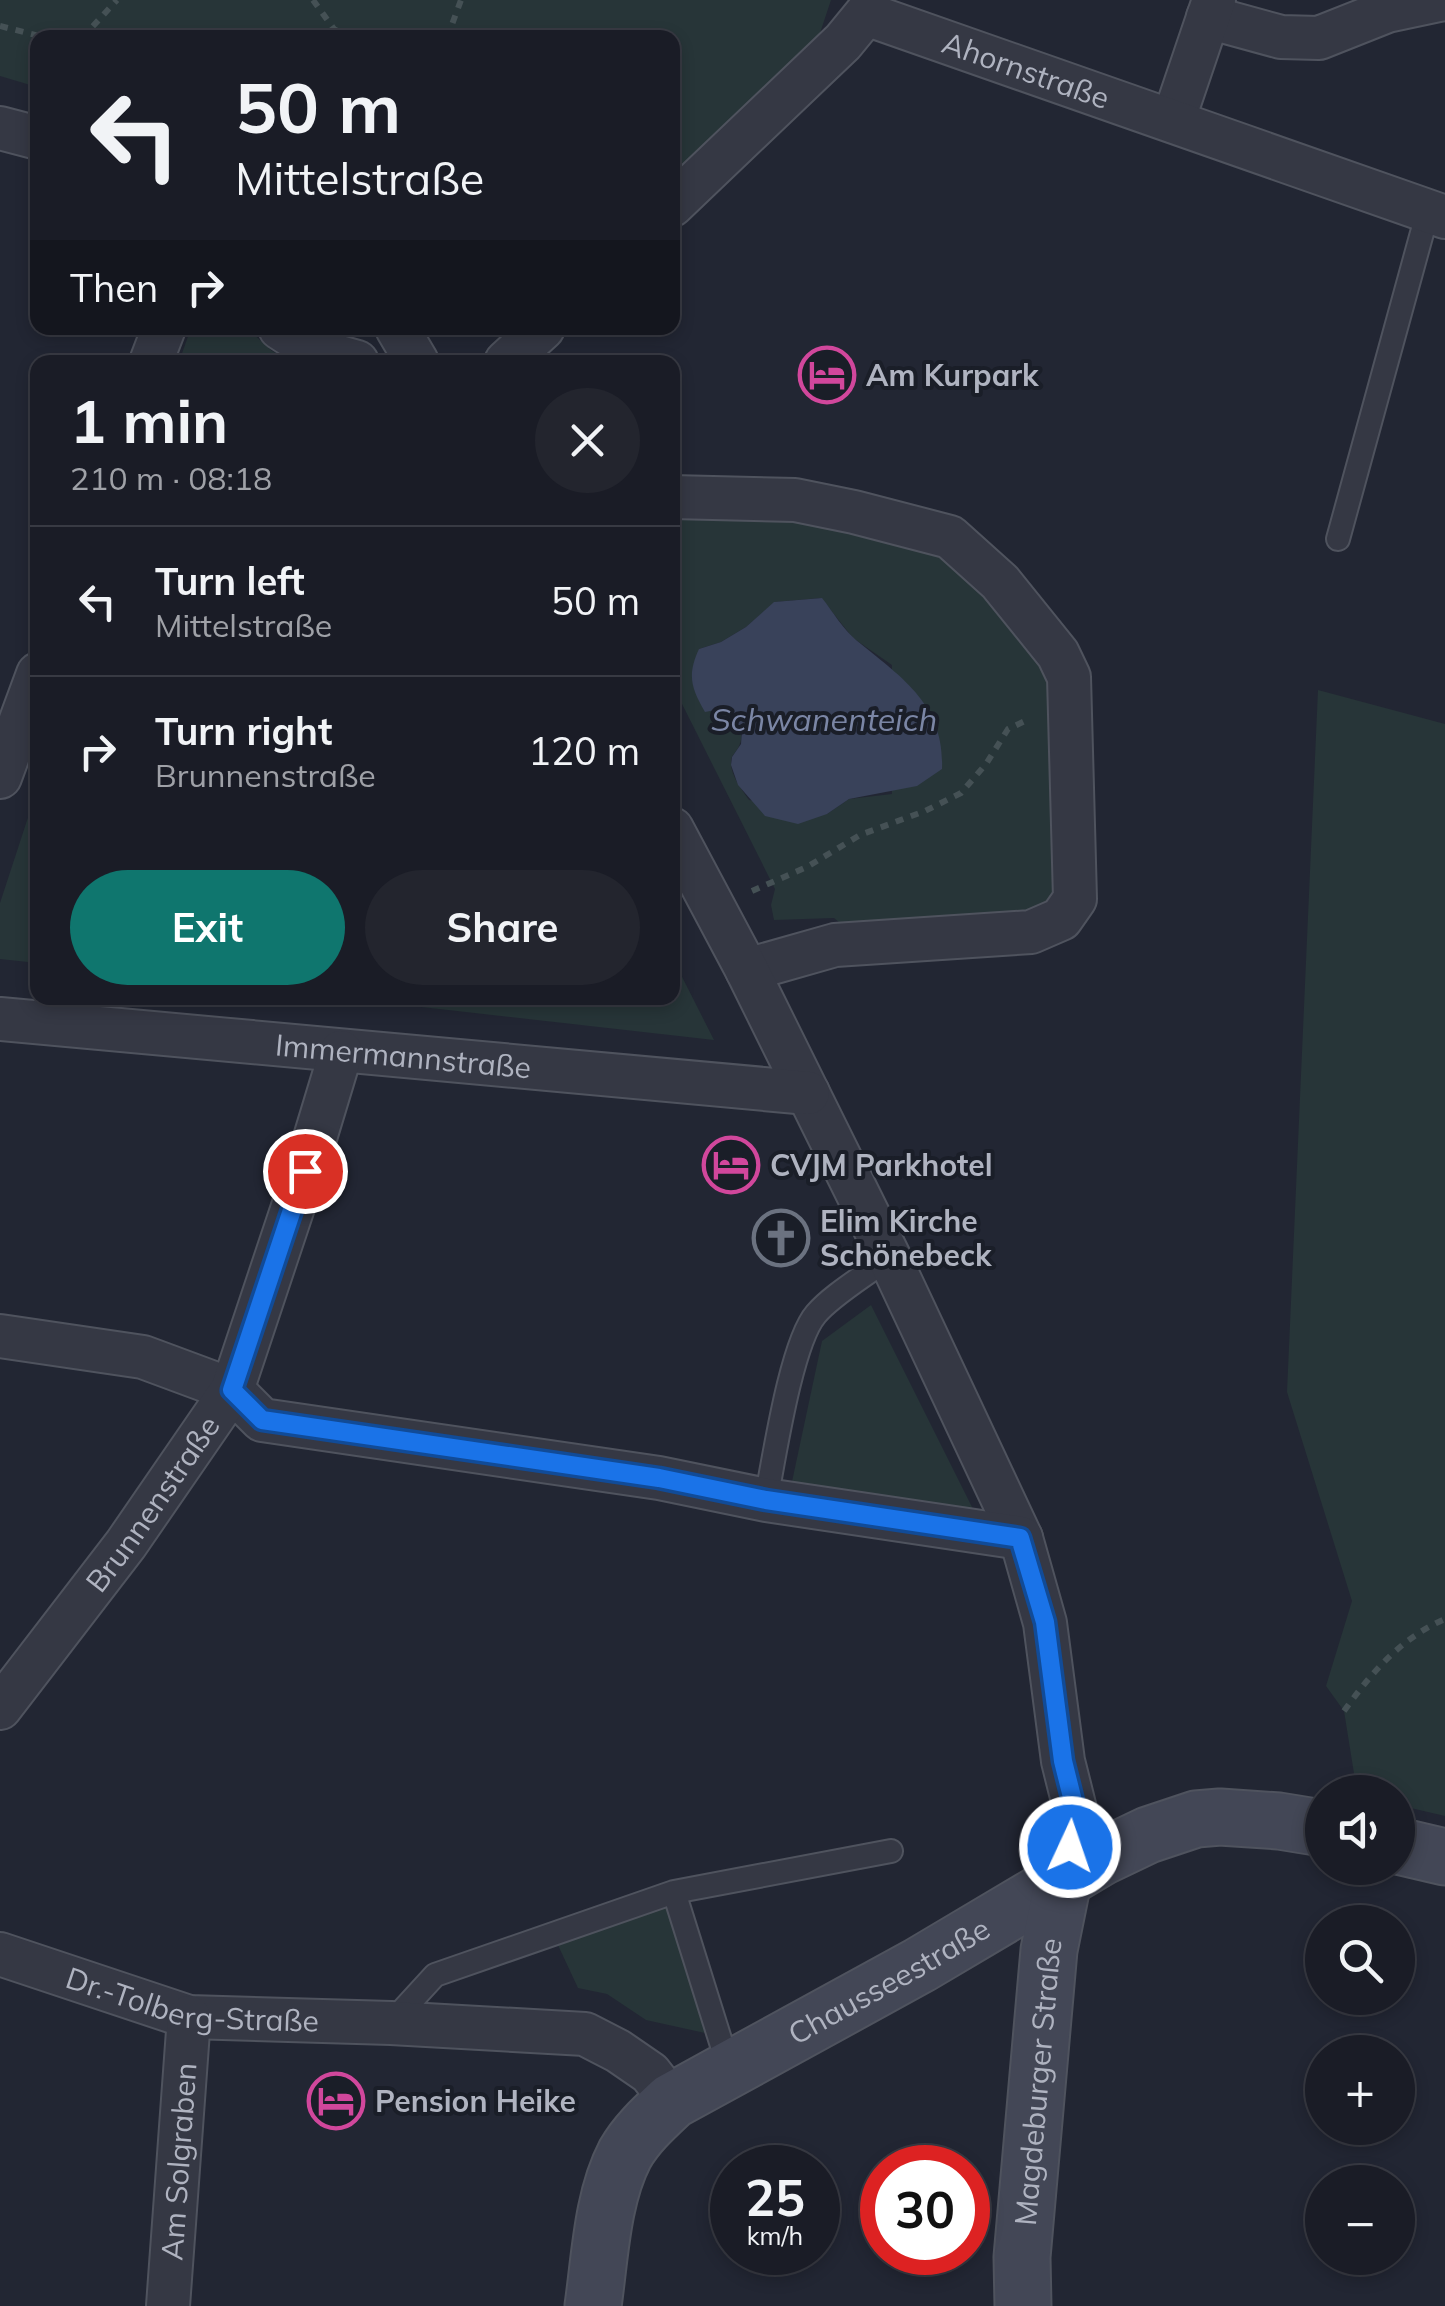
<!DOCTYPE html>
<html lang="en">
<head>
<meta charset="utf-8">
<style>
  :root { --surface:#1a1c26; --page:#23252e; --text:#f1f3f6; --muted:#9fa1a7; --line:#383a43; --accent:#0f766e }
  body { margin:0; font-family:Mulish,sans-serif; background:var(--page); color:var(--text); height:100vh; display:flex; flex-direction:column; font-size:38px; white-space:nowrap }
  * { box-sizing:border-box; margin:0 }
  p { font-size:32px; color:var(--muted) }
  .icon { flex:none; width:55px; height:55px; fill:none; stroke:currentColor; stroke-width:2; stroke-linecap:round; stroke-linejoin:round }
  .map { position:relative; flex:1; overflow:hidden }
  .side { position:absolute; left:30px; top:355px; width:650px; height:650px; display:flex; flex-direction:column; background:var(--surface); border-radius:20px; box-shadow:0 5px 15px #0003,0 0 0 2px var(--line) }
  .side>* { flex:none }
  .guide { position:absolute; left:30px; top:30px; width:650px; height:305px; border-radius:20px; box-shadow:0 5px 15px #0003,0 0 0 2px var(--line); background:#1a1c26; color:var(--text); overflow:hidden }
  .buttons { position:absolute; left:1305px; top:1775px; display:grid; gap:20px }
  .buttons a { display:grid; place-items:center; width:110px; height:110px; border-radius:50%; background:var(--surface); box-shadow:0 5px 15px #0003,0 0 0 2px var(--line); font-size:50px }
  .speed { position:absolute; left:710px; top:2145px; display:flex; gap:20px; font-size:50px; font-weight:700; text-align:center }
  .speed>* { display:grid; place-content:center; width:130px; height:130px; border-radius:50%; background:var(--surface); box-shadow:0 5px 15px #0003,0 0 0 2px var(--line); line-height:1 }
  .speed small { font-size:25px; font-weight:400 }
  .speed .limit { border:15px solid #d22; background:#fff; color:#111 }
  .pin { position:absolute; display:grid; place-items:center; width:85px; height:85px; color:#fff; margin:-42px; border:5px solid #fff; border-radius:50%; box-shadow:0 2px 10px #0007 }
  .me { position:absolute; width:110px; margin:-55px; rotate:3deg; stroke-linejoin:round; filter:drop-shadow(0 0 8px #0008) }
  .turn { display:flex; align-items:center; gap:35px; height:210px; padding:0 40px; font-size:45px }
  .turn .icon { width:130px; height:130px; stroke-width:2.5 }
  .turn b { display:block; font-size:70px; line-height:85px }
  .then { display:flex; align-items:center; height:95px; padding:0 40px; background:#0003; gap:20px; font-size:38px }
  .round { display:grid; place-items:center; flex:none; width:105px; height:105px; border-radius:52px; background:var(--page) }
  .overview { display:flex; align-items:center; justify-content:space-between; height:170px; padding:0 40px }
  h1 { font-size:60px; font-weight:700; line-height:75px }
  .primary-button { display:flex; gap:20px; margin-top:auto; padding:20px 40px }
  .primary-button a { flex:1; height:115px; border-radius:60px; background:var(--accent); color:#fff; font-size:40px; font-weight:700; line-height:115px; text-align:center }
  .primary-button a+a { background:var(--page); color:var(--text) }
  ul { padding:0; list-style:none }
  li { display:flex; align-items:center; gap:30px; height:150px; padding:0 40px; border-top:2px solid var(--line) }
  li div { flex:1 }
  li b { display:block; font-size:38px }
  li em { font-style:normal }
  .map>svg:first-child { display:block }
  .green { fill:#273538; fill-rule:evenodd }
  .water { fill:#39425a }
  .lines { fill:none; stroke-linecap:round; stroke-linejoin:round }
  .lane-casing { stroke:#4f535e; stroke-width:26 }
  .street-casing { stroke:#4f535e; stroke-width:46 }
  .secondary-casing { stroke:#4f535e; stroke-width:59 }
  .path { stroke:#455155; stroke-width:6; stroke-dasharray:8 8; stroke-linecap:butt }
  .lane { stroke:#353844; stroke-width:22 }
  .street { stroke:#353844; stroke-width:42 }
  .secondary { stroke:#434756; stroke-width:55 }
  .route-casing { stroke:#114b97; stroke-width:25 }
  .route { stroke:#1a73e8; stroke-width:18 }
  .labels { text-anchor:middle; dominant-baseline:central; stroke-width:8; stroke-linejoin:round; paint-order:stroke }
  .street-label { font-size:30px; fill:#afb3c0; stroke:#1a1e28 }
  .poi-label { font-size:30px; font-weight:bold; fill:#afb3c0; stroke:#1a1e28; text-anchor:start }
  .water-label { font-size:32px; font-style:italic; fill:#7b86a5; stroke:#1a1e28 }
</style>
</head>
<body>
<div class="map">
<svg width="1445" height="2306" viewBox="0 0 1445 2306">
  <rect width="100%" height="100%" fill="#222633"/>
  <path class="green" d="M 0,0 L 831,0 L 803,84 L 673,198 L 672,38 L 38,38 L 37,87 L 0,76 Z
    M 191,328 L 247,328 L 272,351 L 295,362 L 179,362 Z
    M 673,508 L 716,508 L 945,547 L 1058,677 L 1069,885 L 1046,912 L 852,933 L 834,918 L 774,920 L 771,905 L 775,889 L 673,686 ZM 821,598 L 853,638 L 892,665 L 892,794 L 849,799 L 827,814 L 749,800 C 742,790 731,776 731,763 C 731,755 734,755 738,748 C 748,731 734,718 720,709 L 699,649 L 721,642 L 746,627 L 775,602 Z
    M 1318,690 L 1445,724 L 1445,1816 L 1398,1805 L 1398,1792 L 1357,1792 L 1344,1711 L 1326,1686 L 1352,1601 L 1287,1392 Z
    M 37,790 L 37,963 L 0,959 L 0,903 Z
    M 673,959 L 714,1040 L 342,998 L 672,998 Z
    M 871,1305 L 987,1537 L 790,1491 L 822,1341 Z
    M 670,1904 L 705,2033 L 646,2020 L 607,1994 L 578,1988 L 557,1943 Z"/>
  <path class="water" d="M 822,598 C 833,612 843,629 856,640 C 901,677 945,704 942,769 L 917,786 L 849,799 L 827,814 L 798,824 L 765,816 L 738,785 L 731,765 L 732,757 L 741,744 L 742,731 L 732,716 L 720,709 L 705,712 C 691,688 687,675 699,649 L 721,642 L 746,627 L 774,602 Z"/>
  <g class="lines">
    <g class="lane-casing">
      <path id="lane" d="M 1338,539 L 1428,211
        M 766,1500 C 774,1459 791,1343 816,1314 C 833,1294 868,1274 889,1257
        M 674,1892 L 729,2068
        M 391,2023 L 435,1975 L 674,1892 L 891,1851"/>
    </g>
    <g class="street-casing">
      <g id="street">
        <path d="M 1208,17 L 1281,37 L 1319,38 L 1387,11 L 1439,0"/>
        <path d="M 1173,121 L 1214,0"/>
        <path d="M 0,128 L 38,138"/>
        <path id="s1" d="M 672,205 L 843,42 L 866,14 L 1445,217"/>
        <path d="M 280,328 L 314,350 L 357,362"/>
        <path d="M 397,328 L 417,362"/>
        <path d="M 151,362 L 164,328"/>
        <path d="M 506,362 L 543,328"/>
        <path d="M 672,497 L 795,500 L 854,512 L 950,537 L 1000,582 L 1058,654 L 1069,677 L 1075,899 L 1061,919 L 1031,932 L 835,945 L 747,970"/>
        <path d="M 0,777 L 38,674"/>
        <path d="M 672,829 L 747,970 L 889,1257 L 1021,1538 L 1045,1623 L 1063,1761 L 1076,1813 L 1063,1881"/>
        <path id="s2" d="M 0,1019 L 808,1093"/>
        <path d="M 0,1336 L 143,1357 L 232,1390 L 262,1420 L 659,1478 L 766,1500 L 1021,1538"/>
        <path id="s3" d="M 0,1708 L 126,1544 L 232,1390 L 305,1171 L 341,1052"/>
        <path id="s4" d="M 0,1954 L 189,2017 L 391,2023 L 585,2034 L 618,2051 L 650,2073 L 672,2101"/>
        <path id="s5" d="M 168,2306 L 189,2017"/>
      </g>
    </g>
    <g class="secondary-casing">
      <g id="secondary">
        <path d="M 1398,1846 L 1445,1857"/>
        <path id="s6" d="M 593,2306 C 600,2257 602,2198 625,2154 C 637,2133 655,2117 672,2101 L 920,1965 L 1102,1857 L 1148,1835 L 1196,1819 L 1220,1817 L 1279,1821 L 1322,1828"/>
        <path id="s7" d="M 1023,2306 L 1022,2257 L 1049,1950 L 1063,1881"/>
      </g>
    </g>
    <path class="path" d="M 313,0 L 334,29 L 349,38
      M 0,26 L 47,38
      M 82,38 L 117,0
      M 447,38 L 461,0
      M 752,891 L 807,867 L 860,835 L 925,811 L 961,793 L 986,764 L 1008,729 L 1027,720
      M 1344,1711 C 1372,1672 1401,1638 1445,1619"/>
    <use href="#lane" class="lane"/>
    <use href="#street" class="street"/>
    <use href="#secondary" class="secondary"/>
  </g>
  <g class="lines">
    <g class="route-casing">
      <path id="route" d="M 305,1171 L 232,1390 L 262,1420 L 659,1478 L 766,1500 L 1020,1538 L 1045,1622 L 1063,1761 L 1076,1813 L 1070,1847"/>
    </g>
    <use href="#route" class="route"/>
  </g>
  <defs>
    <g id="hotel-ring" transform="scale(2.875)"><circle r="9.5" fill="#1a1e28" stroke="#d1479c" stroke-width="1.5"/><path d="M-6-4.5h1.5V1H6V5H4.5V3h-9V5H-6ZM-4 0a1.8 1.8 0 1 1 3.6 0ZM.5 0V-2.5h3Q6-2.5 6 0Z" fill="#d1479c"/></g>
    <g id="church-ring" transform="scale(2.875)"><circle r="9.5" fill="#1a1e28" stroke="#6b7280" stroke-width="1.5"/><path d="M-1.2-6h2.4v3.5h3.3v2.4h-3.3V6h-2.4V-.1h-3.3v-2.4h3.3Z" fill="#6b7280"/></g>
  </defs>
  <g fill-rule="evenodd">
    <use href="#hotel-ring" x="827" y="375"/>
    <use href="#hotel-ring" x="731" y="1165"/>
    <use href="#church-ring" x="781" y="1238"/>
    <use href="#hotel-ring" x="336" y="2101"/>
  </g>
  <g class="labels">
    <g class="street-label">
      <text stroke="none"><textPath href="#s1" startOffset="442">Ahornstraße</textPath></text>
      <text stroke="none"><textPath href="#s2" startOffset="405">Immermannstraße</textPath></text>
      <text stroke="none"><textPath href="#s3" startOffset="255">Brunnenstraße</textPath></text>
      <text stroke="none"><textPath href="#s6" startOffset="475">Chausseestraße</textPath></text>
      <text stroke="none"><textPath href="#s4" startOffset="200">Dr.-Tolberg-Straße</textPath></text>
      <text stroke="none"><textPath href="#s7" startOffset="225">Magdeburger Straße</textPath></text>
      <text stroke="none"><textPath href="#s5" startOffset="145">Am Solgraben</textPath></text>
    </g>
    <g class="poi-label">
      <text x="866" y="375">Am Kurpark</text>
      <text x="770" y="1165">CVJM Parkhotel</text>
      <text x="820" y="1221">Elim Kirche<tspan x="820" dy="34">Schönebeck</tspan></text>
      <text x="375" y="2101">Pension Heike</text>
    </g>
    <g class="water-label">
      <text x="824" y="719">Schwanenteich</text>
    </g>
  </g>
</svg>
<div class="buttons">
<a><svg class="icon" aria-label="sound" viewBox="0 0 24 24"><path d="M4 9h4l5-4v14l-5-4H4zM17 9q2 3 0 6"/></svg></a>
<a><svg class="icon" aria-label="search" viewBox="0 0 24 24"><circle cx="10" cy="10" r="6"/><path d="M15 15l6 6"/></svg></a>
<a>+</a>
<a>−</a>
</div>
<div class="speed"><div>25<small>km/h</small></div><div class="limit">30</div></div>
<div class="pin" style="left:305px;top:1171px;background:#d93025"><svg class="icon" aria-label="arrive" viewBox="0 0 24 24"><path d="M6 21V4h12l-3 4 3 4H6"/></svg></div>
<svg class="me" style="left:1070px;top:1847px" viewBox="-20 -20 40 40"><circle r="17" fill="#1a73e8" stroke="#fff" stroke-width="3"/><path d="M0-11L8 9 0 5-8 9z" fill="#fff"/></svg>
<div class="guide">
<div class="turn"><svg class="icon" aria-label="left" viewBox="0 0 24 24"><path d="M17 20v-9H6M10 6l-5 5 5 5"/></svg><div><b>50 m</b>Mittelstraße</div></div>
<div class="then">Then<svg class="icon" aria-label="right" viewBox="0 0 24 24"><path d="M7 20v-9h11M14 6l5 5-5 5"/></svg></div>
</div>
<section class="side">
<div class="overview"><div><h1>1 min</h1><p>210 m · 08:18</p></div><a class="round"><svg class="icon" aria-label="close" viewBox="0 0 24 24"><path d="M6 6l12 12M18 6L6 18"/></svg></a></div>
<ul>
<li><svg class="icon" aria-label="left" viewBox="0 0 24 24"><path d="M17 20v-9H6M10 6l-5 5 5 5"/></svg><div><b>Turn left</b><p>Mittelstraße</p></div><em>50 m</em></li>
<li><svg class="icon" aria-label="right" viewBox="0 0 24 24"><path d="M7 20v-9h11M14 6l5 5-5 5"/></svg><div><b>Turn right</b><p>Brunnenstraße</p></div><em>120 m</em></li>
</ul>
<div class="primary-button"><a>Exit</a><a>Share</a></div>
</section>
</div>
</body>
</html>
